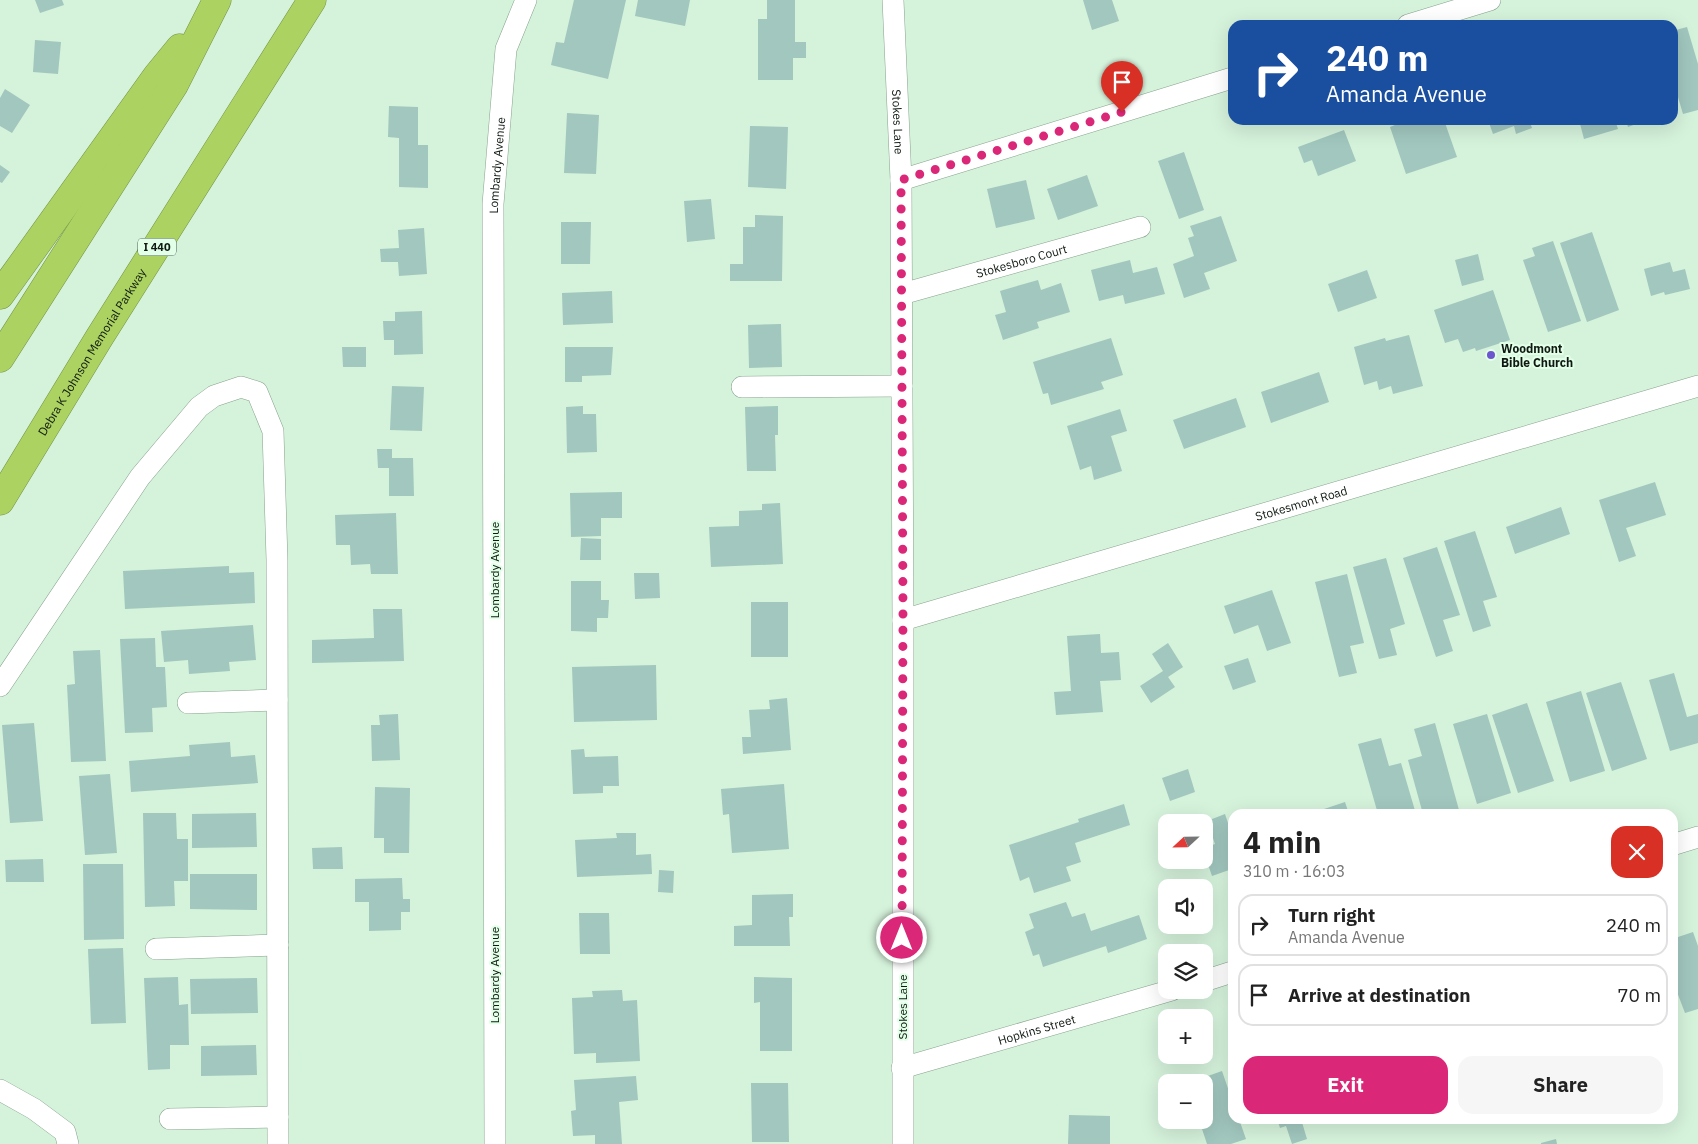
<!DOCTYPE html>
<html lang="en">
<head>
<meta charset="utf-8">
<style>
  :root { --surface:#fff; --page:#f6f6f6; --text:#222; --muted:#767676; --line:#e0e0e0; --accent:#db2777 }
  body { margin:0; font-family:"IBM Plex Sans",sans-serif; background:var(--page); color:var(--text); height:100vh; display:flex; flex-direction:column; font-size:19px; white-space:nowrap }
  * { box-sizing:border-box; margin:0 }
  p { font-size:16px; color:var(--muted) }
  .icon { flex:none; width:28px; height:28px; fill:none; stroke:currentColor; stroke-width:2; stroke-linecap:round; stroke-linejoin:round }
  .map { position:relative; flex:1; overflow:hidden }
  .sheet { position:absolute; left:1228px; top:809px; width:450px; height:315px; display:flex; flex-direction:column; background:var(--surface); border-radius:15px; box-shadow:0 5px 20px #0002 }
  .sheet>* { flex:none }
  .hud { position:absolute; left:1228px; top:20px; width:450px; height:105px; border-radius:15px; box-shadow:0 5px 20px #0002; background:#1a4fa0; color:#fff; overflow:hidden }
  .needle { width:32px; rotate:248deg }
  .buttons { position:absolute; left:1158px; top:814px; display:grid; gap:10px }
  .buttons a { display:grid; place-items:center; width:55px; height:55px; border-radius:10px; background:var(--surface); box-shadow:0 5px 20px #0002; font-size:25px }
  .pin { position:absolute; display:grid; place-items:center; width:42px; height:42px; color:#fff; margin:-51px -21px; border-radius:50% 50% 50% 0; rotate:-45deg; box-shadow:0 0 5px #0007 }
  .pin .icon { rotate:45deg }
  .me { position:absolute; width:55px; margin:-28px; rotate:0deg; stroke-linejoin:round; filter:drop-shadow(0 0 4px #0008) }
  .turn { display:flex; align-items:center; gap:18px; height:105px; padding:0 15px; font-size:22px }
  .turn .icon { width:65px; height:65px; stroke-width:2.5 }
  .turn b { display:block; font-size:35px; line-height:42px }
  .round { display:grid; place-items:center; flex:none; width:52px; height:52px; border-radius:15px; background:var(--page) }
  .headline { display:flex; align-items:center; justify-content:space-between; height:85px; padding:0 15px }
  h1 { font-size:30px; font-weight:700; line-height:38px }
  .action { display:flex; gap:10px; margin-top:auto; padding:10px 15px }
  .action a { flex:1; height:58px; border-radius:15px; background:var(--accent); color:#fff; font-size:20px; font-weight:700; line-height:58px; text-align:center }
  .action a+a { background:var(--page); color:var(--text) }
  ul { padding:0; list-style:none }
  li { display:flex; align-items:center; gap:15px; height:62px; margin:0 10px 8px; padding:0 5px; border:2px solid var(--line); border-radius:15px }
  li div { flex:1 }
  li b { display:block; font-size:19px }
  li em { font-style:normal }
  .map>svg:first-child { display:block }
  .building { fill:#a1c7be }
  .lines { fill:none; stroke-linecap:round; stroke-linejoin:round }
  .minor-casing { stroke:#87a28d; stroke-width:22 }
  .highway-casing { stroke:#759145; stroke-width:29 }
  .minor { stroke:#fff; stroke-width:21 }
  .highway { stroke:#acd261; stroke-width:28 }
  .route { stroke:#db2777; stroke-width:9; stroke-dasharray:0 16.2 }
  .poi-dot { fill:#6b56cf; stroke:#e2ffe8; stroke-width:2 }
  .labels { text-anchor:middle; dominant-baseline:central; stroke-width:4; stroke-linejoin:round; paint-order:stroke }
  .shield { fill:#e2ffe8; stroke:#4e5e52; stroke-width:1 }
  .shield-label { font-size:11px; font-weight:bold; fill:#0f1911 }
  .street-label { font-size:12px; fill:#0f1911; stroke:#e2ffe8 }
  .poi-label { font-size:12px; font-weight:bold; fill:#0f1911; stroke:#e2ffe8; text-anchor:start }
</style>
</head>
<body>
<div class="map">
<svg width="1698" height="1144" viewBox="0 0 1698 1144">
  <rect width="100%" height="100%" fill="#d5f2db"/>
  <path class="building" d="M 35,0 L 62,0 L 64,5 L 40,13 Z
    M 574,0 L 626,0 L 608,79 L 551,65 L 556,42 L 564,43 Z
    M 638,0 L 690,0 L 685,26 L 635,16 Z
    M 767,0 L 795,0 L 795,42 L 806,42 L 806,58 L 793,58 L 793,80 L 758,80 L 758,19 L 767,19 Z
    M 1083,0 L 1112,0 L 1119,21 L 1092,30 Z
    M 1687,27 L 1698,64 L 1698,110 L 1683,114 L 1672,77 L 1672,31 Z
    M 35,40 L 61,42 L 58,74 L 33,72 Z
    M 5,89 L 30,105 L 12,133 L 0,126 L 0,98 Z
    M 389,106 L 418,107 L 418,145 L 428,145 L 428,188 L 399,187 L 399,138 L 388,137 Z
    M 567,113 L 599,115 L 596,174 L 564,173 Z
    M 1407,120 L 1444,120 L 1457,157 L 1406,174 L 1390,127 Z
    M 1488,120 L 1529,120 L 1532,128 L 1516,134 L 1514,126 L 1493,134 Z
    M 1579,120 L 1615,120 L 1618,129 L 1584,139 Z
    M 1626,120 L 1647,120 L 1628,127 Z
    M 750,126 L 788,127 L 786,189 L 748,187 Z
    M 1344,130 L 1356,161 L 1318,176 L 1312,160 L 1304,163 L 1298,147 Z
    M 1184,152 L 1204,210 L 1179,219 L 1158,161 Z
    M 0,165 L 10,172 L 2,183 L 0,182 Z
    M 1087,175 L 1098,206 L 1058,220 L 1047,189 Z
    M 1026,180 L 1035,219 L 996,228 L 987,189 Z
    M 711,199 L 715,239 L 687,242 L 684,201 Z
    M 755,215 L 783,216 L 782,281 L 730,281 L 730,264 L 743,264 L 743,227 L 755,227 Z
    M 1221,216 L 1237,261 L 1204,273 L 1210,289 L 1184,298 L 1173,264 L 1194,256 L 1188,238 L 1194,236 L 1190,226 Z
    M 561,222 L 591,222 L 590,264 L 561,264 Z
    M 424,228 L 427,274 L 399,276 L 398,262 L 381,262 L 380,249 L 399,248 L 398,230 Z
    M 1592,232 L 1619,310 L 1587,322 L 1560,243 Z
    M 1553,241 L 1581,321 L 1548,332 L 1523,260 L 1535,256 L 1532,248 Z
    M 1478,254 L 1484,280 L 1462,286 L 1455,260 Z
    M 1130,260 L 1133,273 L 1157,267 L 1165,294 L 1125,304 L 1123,295 L 1099,301 L 1091,270 Z
    M 1670,262 L 1673,272 L 1685,269 L 1690,289 L 1665,295 L 1664,292 L 1651,296 L 1644,269 Z
    M 1367,270 L 1377,298 L 1338,312 L 1328,284 Z
    M 1038,280 L 1041,290 L 1061,283 L 1070,312 L 1037,322 L 1039,328 L 1003,340 L 995,315 L 1006,312 L 1000,291 Z
    M 1493,290 L 1510,340 L 1476,351 L 1475,348 L 1463,352 L 1458,339 L 1445,343 L 1434,310 Z
    M 612,291 L 613,323 L 563,325 L 562,293 Z
    M 422,311 L 423,354 L 394,355 L 394,340 L 384,340 L 383,321 L 395,321 L 395,312 Z
    M 781,324 L 782,367 L 749,368 L 748,325 Z
    M 1409,335 L 1423,386 L 1393,394 L 1391,386 L 1379,390 L 1377,381 L 1364,385 L 1354,347 L 1385,338 L 1386,341 Z
    M 1111,338 L 1123,375 L 1101,382 L 1104,389 L 1051,405 L 1048,393 L 1043,394 L 1033,362 Z
    M 342,347 L 366,347 L 366,367 L 343,367 Z
    M 565,347 L 613,347 L 611,375 L 582,376 L 582,382 L 565,382 Z
    M 1319,372 L 1329,402 L 1271,423 L 1261,392 Z
    M 392,386 L 424,387 L 422,431 L 390,430 Z
    M 1236,398 L 1246,427 L 1184,449 L 1173,420 Z
    M 583,406 L 583,414 L 596,414 L 597,452 L 567,453 L 566,407 Z
    M 778,406 L 778,435 L 775,435 L 776,471 L 747,471 L 745,407 Z
    M 1120,409 L 1127,431 L 1111,436 L 1122,471 L 1094,480 L 1091,466 L 1080,470 L 1067,426 Z
    M 377,449 L 392,449 L 392,458 L 413,458 L 414,496 L 389,496 L 389,468 L 378,468 Z
    M 1655,482 L 1666,515 L 1626,528 L 1636,556 L 1619,562 L 1599,500 Z
    M 622,492 L 622,518 L 601,518 L 601,536 L 571,537 L 570,493 Z
    M 780,503 L 783,564 L 711,567 L 709,527 L 739,526 L 739,511 L 762,510 L 762,504 Z
    M 1561,507 L 1570,534 L 1515,554 L 1506,527 Z
    M 396,513 L 398,574 L 371,574 L 370,564 L 351,565 L 350,545 L 336,545 L 335,515 Z
    M 1475,531 L 1497,597 L 1483,601 L 1491,626 L 1473,632 L 1444,541 Z
    M 581,538 L 601,539 L 601,560 L 580,560 Z
    M 1437,547 L 1460,615 L 1443,620 L 1453,651 L 1436,657 L 1403,558 Z
    M 1386,558 L 1405,624 L 1390,629 L 1397,655 L 1379,659 L 1353,567 Z
    M 229,566 L 229,573 L 254,572 L 255,603 L 125,609 L 123,571 Z
    M 634,573 L 659,573 L 660,598 L 635,599 Z
    M 1347,574 L 1364,643 L 1350,646 L 1357,673 L 1339,677 L 1315,582 Z
    M 571,581 L 601,581 L 601,600 L 609,600 L 608,618 L 597,618 L 597,632 L 571,631 Z
    M 1272,590 L 1291,643 L 1267,651 L 1258,625 L 1234,634 L 1224,606 Z
    M 751,602 L 788,602 L 788,657 L 751,657 Z
    M 373,609 L 402,609 L 404,661 L 312,663 L 312,640 L 374,638 Z
    M 253,625 L 256,660 L 229,662 L 230,671 L 189,674 L 188,660 L 164,662 L 161,631 Z
    M 1100,634 L 1101,653 L 1119,652 L 1121,680 L 1100,681 L 1103,712 L 1056,715 L 1054,692 L 1071,691 L 1067,636 Z
    M 155,638 L 156,667 L 165,667 L 167,707 L 152,708 L 153,732 L 125,733 L 120,639 Z
    M 1168,643 L 1183,667 L 1168,677 L 1175,687 L 1151,703 L 1140,686 L 1163,671 L 1152,654 Z
    M 100,650 L 106,761 L 71,762 L 67,685 L 75,684 L 73,651 Z
    M 1248,658 L 1256,682 L 1233,690 L 1224,666 Z
    M 656,665 L 657,720 L 574,722 L 572,667 Z
    M 1674,673 L 1687,717 L 1698,714 L 1698,743 L 1670,751 L 1649,680 Z
    M 1621,682 L 1647,759 L 1612,771 L 1586,693 Z
    M 1581,691 L 1605,771 L 1570,782 L 1546,702 Z
    M 787,698 L 791,750 L 743,754 L 742,737 L 751,737 L 749,710 L 770,709 L 769,700 Z
    M 1527,703 L 1554,781 L 1518,793 L 1492,715 Z
    M 398,714 L 400,760 L 372,761 L 371,725 L 380,725 L 379,715 Z
    M 1487,714 L 1511,793 L 1477,804 L 1453,724 Z
    M 34,723 L 43,821 L 10,823 L 2,725 Z
    M 1435,723 L 1459,810 L 1444,814 L 1423,814 L 1408,760 L 1422,756 L 1414,729 Z
    M 1381,738 L 1389,766 L 1401,763 L 1416,814 L 1378,814 L 1358,744 Z
    M 230,742 L 231,757 L 255,755 L 258,783 L 131,792 L 129,761 L 190,756 L 189,745 Z
    M 584,749 L 585,757 L 618,756 L 619,786 L 603,786 L 603,793 L 573,794 L 571,750 Z
    M 1188,769 L 1195,792 L 1170,801 L 1162,778 Z
    M 110,774 L 117,853 L 85,855 L 79,776 Z
    M 784,784 L 789,849 L 732,853 L 729,814 L 723,815 L 721,789 Z
    M 375,787 L 410,788 L 409,853 L 384,853 L 384,838 L 374,838 Z
    M 1345,802 L 1349,814 L 1312,814 L 1312,813 Z
    M 1124,804 L 1130,825 L 1075,843 L 1081,862 L 1066,867 L 1071,881 L 1034,893 L 1029,877 L 1020,881 L 1009,845 L 1079,822 L 1078,819 Z
    M 143,813 L 176,813 L 177,839 L 188,839 L 188,881 L 174,881 L 175,906 L 145,907 Z
    M 256,813 L 257,847 L 192,848 L 192,814 Z
    M 1225,814 L 1232,835 L 1232,869 L 1212,876 L 1204,853 L 1204,848 L 1215,844 L 1207,821 Z
    M 616,833 L 636,833 L 636,855 L 651,854 L 652,874 L 577,877 L 575,840 L 617,838 Z
    M 342,847 L 343,869 L 313,869 L 312,848 Z
    M 43,859 L 44,882 L 6,882 L 5,860 Z
    M 83,864 L 123,864 L 124,939 L 84,940 Z
    M 659,870 L 674,871 L 673,893 L 658,892 Z
    M 190,874 L 257,874 L 257,910 L 190,909 Z
    M 402,878 L 403,899 L 410,899 L 410,912 L 401,912 L 401,930 L 369,931 L 369,902 L 355,902 L 355,879 Z
    M 793,894 L 793,917 L 789,917 L 790,946 L 734,946 L 734,926 L 752,925 L 752,895 Z
    M 1066,902 L 1072,917 L 1085,913 L 1091,931 L 1139,915 L 1147,939 L 1108,953 L 1106,946 L 1043,967 L 1039,954 L 1033,956 L 1025,932 L 1034,928 L 1029,914 Z
    M 579,913 L 609,913 L 610,954 L 580,954 Z
    M 1693,932 L 1698,946 L 1698,1009 L 1685,1013 L 1672,979 L 1672,939 Z
    M 123,948 L 126,1023 L 91,1024 L 88,949 Z
    M 178,977 L 179,1005 L 188,1004 L 189,1045 L 170,1045 L 170,1069 L 148,1070 L 144,978 Z
    M 754,977 L 792,978 L 792,1051 L 760,1051 L 760,1002 L 754,1003 Z
    M 257,978 L 258,1013 L 191,1014 L 190,979 Z
    M 622,990 L 623,1001 L 637,1000 L 640,1061 L 596,1063 L 596,1053 L 574,1054 L 572,998 L 593,997 L 592,991 Z
    M 256,1045 L 257,1075 L 201,1076 L 201,1046 Z
    M 1222,1071 L 1232,1100 L 1232,1119 L 1239,1119 L 1246,1139 L 1231,1144 L 1207,1144 L 1199,1120 L 1204,1120 L 1204,1082 L 1191,1082 Z
    M 636,1076 L 638,1100 L 619,1102 L 622,1144 L 595,1144 L 595,1135 L 573,1136 L 571,1111 L 576,1110 L 574,1080 Z
    M 751,1083 L 788,1083 L 789,1142 L 752,1142 Z
    M 1069,1115 L 1110,1116 L 1110,1144 L 1068,1144 Z
    M 1277,1119 L 1301,1119 L 1307,1139 L 1292,1144 L 1286,1126 L 1280,1128 Z
    M 1556,1139 L 1557,1144 L 1541,1144 L 1541,1143 Z"/>
  <g class="lines">
    <g class="minor-casing">
      <g id="minor">
        <path id="s1" d="M 893,0 L 901,180 L 903,620 L 903,1144"/>
        <path d="M 1408,25 L 1490,0"/>
        <path d="M 901,180 L 1232,78"/>
        <path id="s2" d="M 902,294 L 1140,227"/>
        <path d="M 742,387 L 902,386"/>
        <path id="s3" d="M 903,620 L 1698,386"/>
        <path d="M 0,686 L 140,477 L 199,407 L 214,396 L 241,387 L 257,392 L 273,431 L 277,560 L 278,1144"/>
        <path d="M 188,703 L 277,700"/>
        <path d="M 1672,845 L 1698,837"/>
        <path d="M 156,949 L 278,945"/>
        <path d="M 1204,981 L 1232,972"/>
        <path id="s4" d="M 902,1068 L 1172,990"/>
        <path d="M 0,1090 L 34,1109 L 65,1132 L 68,1144"/>
        <path d="M 170,1119 L 278,1117"/>
        <path id="s5" d="M 495,1144 L 493,204 L 506,49 L 526,0"/>
      </g>
    </g>
    <g class="highway-casing">
      <g id="highway">
        <path d="M 0,295 L 157,76 L 180,48"/>
        <path d="M 0,358 L 174,85 L 217,0"/>
        <path id="s6" d="M 0,501 L 99,338 L 312,0"/>
      </g>
    </g>
    <use href="#minor" class="minor"/>
    <use href="#highway" class="highway"/>
  </g>
  <g class="lines">
    <path class="route" d="M 902,938 L 903,608 L 901,180 L 1122,112"/>
  </g>
  <circle class="poi-dot" cx="1491" cy="355" r="5"/>
  <g class="labels">
    <rect class="shield" x="138" y="238.5" width="38" height="17" rx="4"/>
    <g class="shield-label">
      <text x="157" y="247">I 440</text>
    </g>
    <g class="street-label">
      <text stroke="none"><textPath href="#s1" startOffset="122">Stokes Lane</textPath></text>
      <text stroke="none"><textPath href="#s5" startOffset="979">Lombardy Avenue</textPath></text>
      <text stroke="none"><textPath href="#s2" startOffset="124">Stokesboro Court</textPath></text>
      <text stroke="none"><textPath href="#s6" startOffset="175">Debra K Johnson Memorial Parkway</textPath></text>
      <text stroke="none"><textPath href="#s3" startOffset="415">Stokesmont Road</textPath></text>
      <text transform="translate(494 570) rotate(-90)">Lombardy Avenue</text>
      <text transform="translate(494 975) rotate(-90)">Lombardy Avenue</text>
      <text transform="translate(902 1007) rotate(-90)">Stokes Lane</text>
      <text stroke="none"><textPath href="#s4" startOffset="140">Hopkins Street</textPath></text>
    </g>
    <g class="poi-label">
      <text x="1501" y="348">Woodmont<tspan x="1501" dy="14">Bible Church</tspan></text>
    </g>
  </g>
</svg>
<div class="buttons">
<a><svg class="needle" viewBox="-14 -14 28 28"><path d="M0-13l5 13h-10z" fill="#e53935"/><path d="M0 13l5-13h-10z" fill="#767676"/></svg></a>
<a><svg class="icon" aria-label="sound" viewBox="0 0 24 24"><path d="M4 9h4l5-4v14l-5-4H4zM17 9q2 3 0 6"/></svg></a>
<a><svg class="icon" aria-label="layers" viewBox="0 0 24 24"><path d="M12 4l9 5-9 5-9-5zM3 14l9 5 9-5"/></svg></a>
<a>+</a>
<a>−</a>
</div>
<div class="pin" style="left:1122px;top:112px;background:#d93025"><svg class="icon" aria-label="arrive" viewBox="0 0 24 24"><path d="M6 21V4h12l-3 4 3 4H6"/></svg></div>
<svg class="me" style="left:902px;top:938px" viewBox="-20 -20 40 40"><circle r="17" fill="#db2777" stroke="#fff" stroke-width="3"/><path d="M0-11L8 9 0 5-8 9z" fill="#fff"/></svg>
<div class="hud">
<div class="turn"><svg class="icon" aria-label="right" viewBox="0 0 24 24"><path d="M7 20v-9h11M14 6l5 5-5 5"/></svg><div><b>240 m</b>Amanda Avenue</div></div>
</div>
<section class="sheet">
<div class="headline"><div><h1>4 min</h1><p>310 m · 16:03</p></div><a class="round" style="background:#d93025;color:#fff"><svg class="icon" aria-label="close" viewBox="0 0 24 24"><path d="M6 6l12 12M18 6L6 18"/></svg></a></div>
<ul>
<li><svg class="icon" aria-label="right" viewBox="0 0 24 24"><path d="M7 20v-9h11M14 6l5 5-5 5"/></svg><div><b>Turn right</b><p>Amanda Avenue</p></div><em>240 m</em></li>
<li><svg class="icon" aria-label="arrive" viewBox="0 0 24 24"><path d="M6 21V4h12l-3 4 3 4H6"/></svg><div><b>Arrive at destination</b></div><em>70 m</em></li>
</ul>
<div class="action"><a>Exit</a><a>Share</a></div>
</section>
</div>
</body>
</html>
